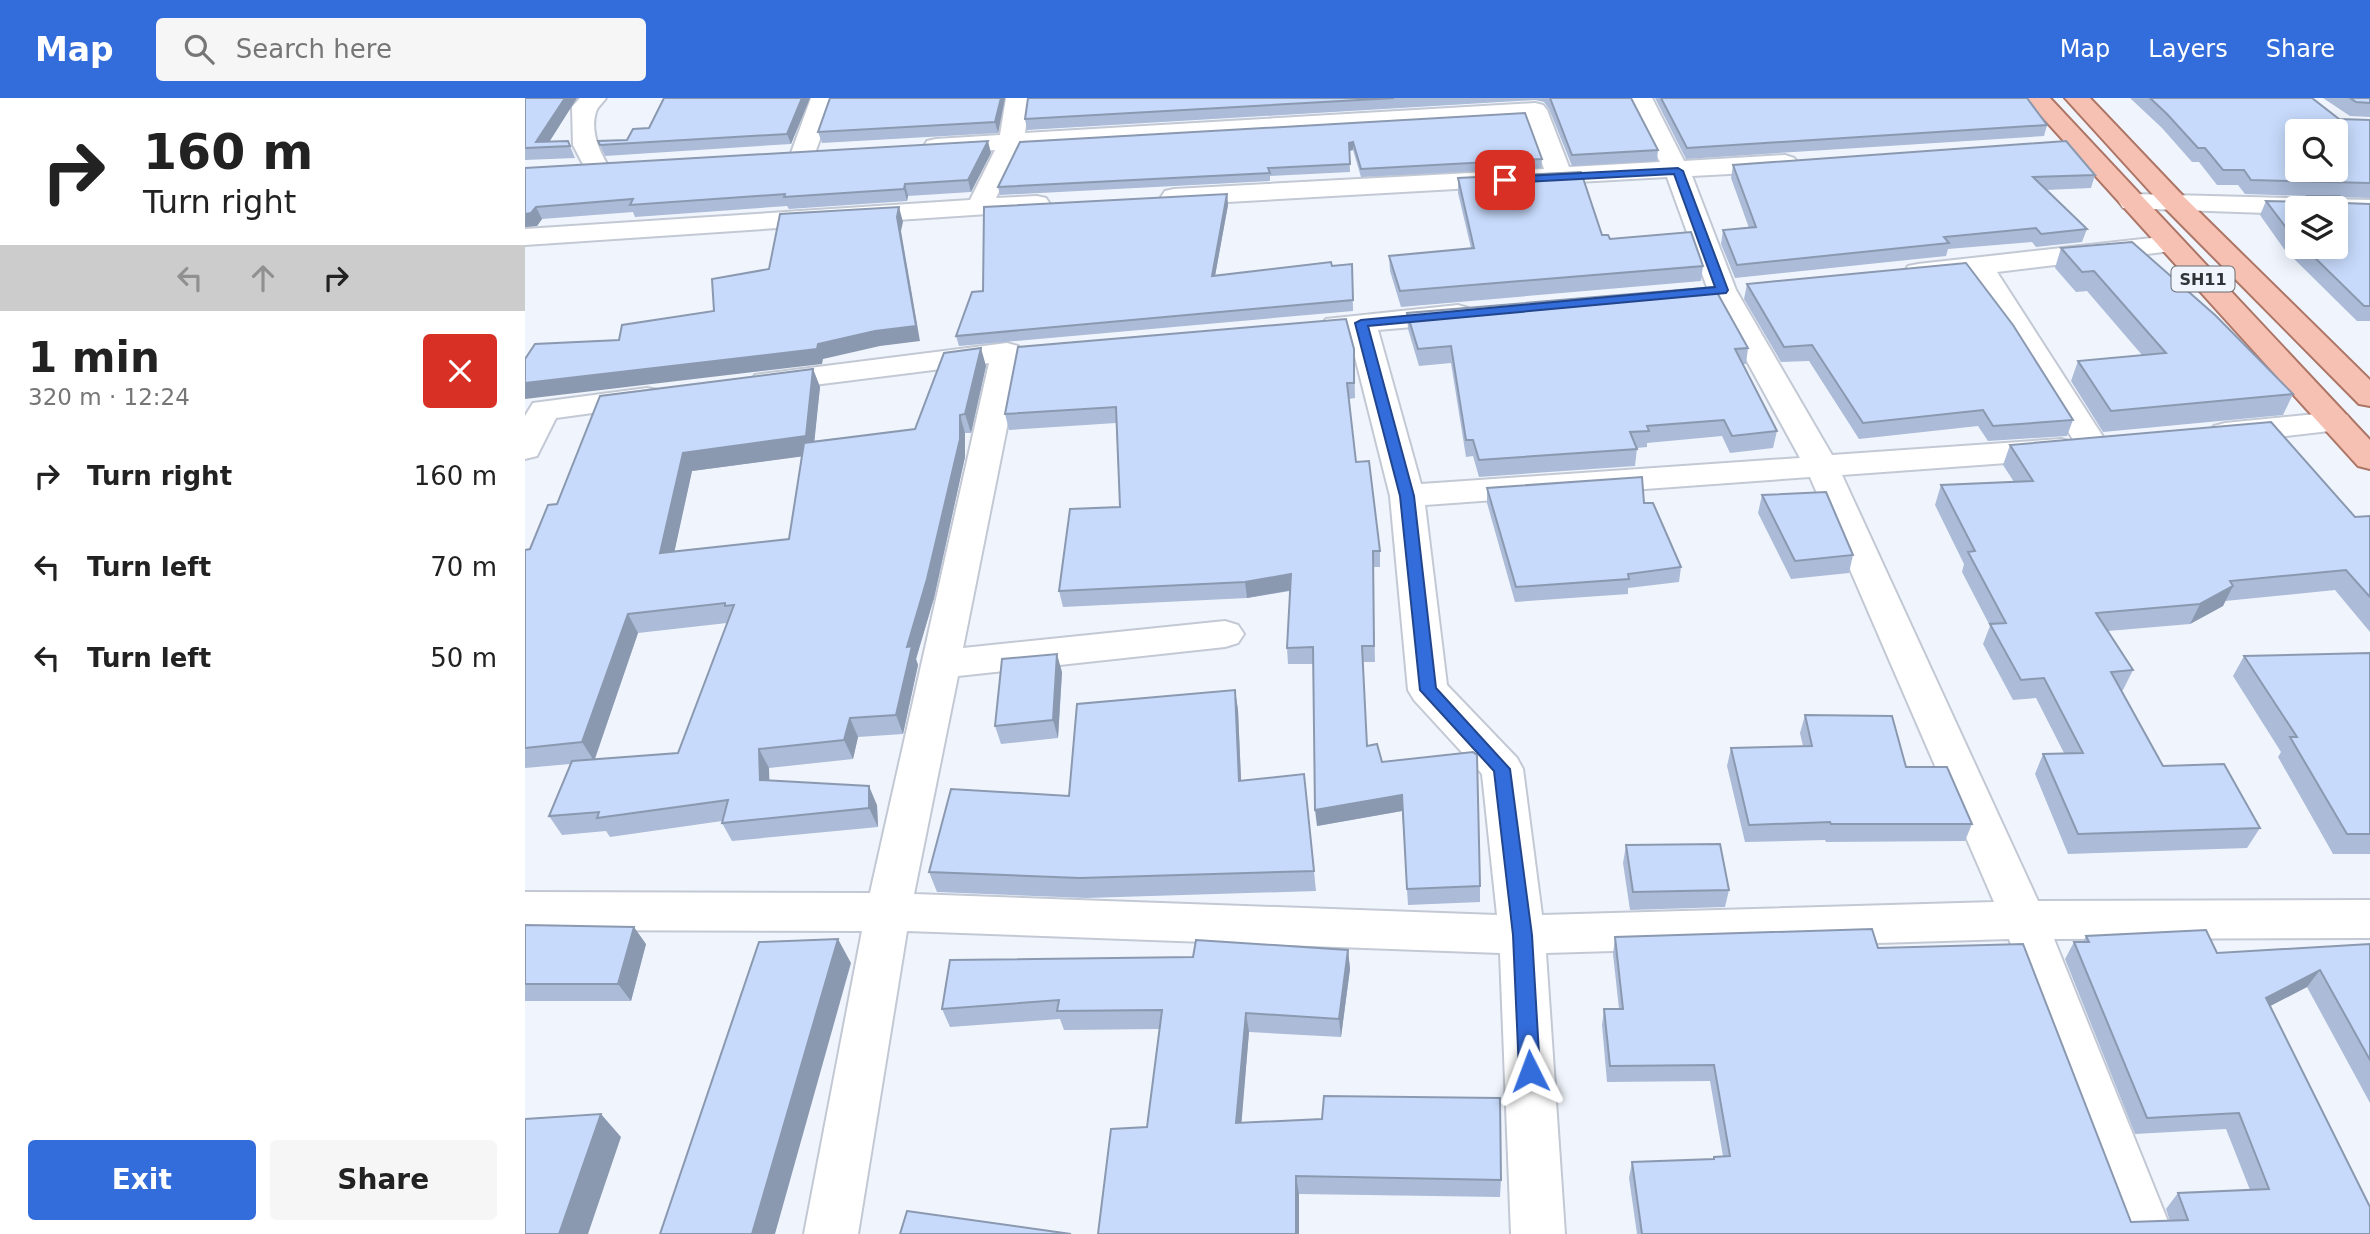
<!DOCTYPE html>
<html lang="en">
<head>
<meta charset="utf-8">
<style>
  :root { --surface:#fff; --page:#f6f6f6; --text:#222; --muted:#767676; --accent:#336cdb }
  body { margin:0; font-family:"DejaVu Sans",sans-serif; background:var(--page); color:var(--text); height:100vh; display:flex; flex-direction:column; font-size:26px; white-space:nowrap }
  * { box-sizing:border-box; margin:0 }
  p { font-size:23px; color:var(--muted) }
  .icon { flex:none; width:38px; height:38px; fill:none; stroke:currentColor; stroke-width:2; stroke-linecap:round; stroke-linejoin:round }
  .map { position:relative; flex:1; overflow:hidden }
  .drawer { display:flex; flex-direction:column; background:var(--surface); width:525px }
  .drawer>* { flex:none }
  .top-card { background:#fff; color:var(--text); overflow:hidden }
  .controls { position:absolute; left:1760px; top:21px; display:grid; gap:14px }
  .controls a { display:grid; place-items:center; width:63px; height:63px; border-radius:7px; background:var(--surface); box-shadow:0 4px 18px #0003; font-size:35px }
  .pin { position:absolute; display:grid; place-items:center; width:60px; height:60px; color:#fff; margin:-30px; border-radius:14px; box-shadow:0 4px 10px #0006 }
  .me { position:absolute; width:77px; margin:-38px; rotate:357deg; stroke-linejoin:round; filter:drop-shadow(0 0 5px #0008) }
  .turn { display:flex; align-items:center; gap:24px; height:147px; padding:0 28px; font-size:32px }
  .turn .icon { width:91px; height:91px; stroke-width:2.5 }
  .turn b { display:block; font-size:49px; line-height:60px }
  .lanes { display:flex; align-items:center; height:66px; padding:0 28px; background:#0003; justify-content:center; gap:35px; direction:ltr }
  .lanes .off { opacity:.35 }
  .round { display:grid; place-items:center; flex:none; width:74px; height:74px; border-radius:7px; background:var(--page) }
  .overview { display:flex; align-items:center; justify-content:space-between; height:119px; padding:0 28px }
  h1 { font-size:42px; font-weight:600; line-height:52px }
  .action { display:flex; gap:14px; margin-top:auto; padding:14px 28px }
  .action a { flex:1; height:80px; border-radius:7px; background:var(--accent); color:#fff; font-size:28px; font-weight:600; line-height:80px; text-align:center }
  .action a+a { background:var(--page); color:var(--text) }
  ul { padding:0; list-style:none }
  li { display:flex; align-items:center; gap:21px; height:91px; padding:0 28px }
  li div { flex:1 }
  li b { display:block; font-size:26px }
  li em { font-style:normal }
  header { display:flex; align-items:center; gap:42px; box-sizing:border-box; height:98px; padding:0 35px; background:var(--accent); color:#fff }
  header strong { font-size:33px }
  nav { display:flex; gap:38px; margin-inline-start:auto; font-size:24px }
  .search { width:490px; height:63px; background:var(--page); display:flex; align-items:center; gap:18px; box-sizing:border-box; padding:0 24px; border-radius:7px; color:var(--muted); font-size:26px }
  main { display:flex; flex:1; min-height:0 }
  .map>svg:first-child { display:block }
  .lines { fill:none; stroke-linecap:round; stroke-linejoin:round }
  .minor-casing { stroke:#c3c9d4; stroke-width:4 }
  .major-casing { stroke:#ad7565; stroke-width:4 }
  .minor { fill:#fff; fill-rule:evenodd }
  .major { fill:#f6c1b2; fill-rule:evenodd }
  .wall { fill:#abbbd8; fill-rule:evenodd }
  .shaded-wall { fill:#8b99b0 }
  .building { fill:#c7dafb; stroke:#8b99b0; stroke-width:2; fill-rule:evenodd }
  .route { fill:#336cdb; stroke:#21468e; stroke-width:2 }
  .labels { text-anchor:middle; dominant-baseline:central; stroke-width:6; stroke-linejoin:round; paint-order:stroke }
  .shield { fill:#f0f5fd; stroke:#6a6d72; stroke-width:2 }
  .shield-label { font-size:16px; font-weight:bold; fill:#303337 }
</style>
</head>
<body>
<header>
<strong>Map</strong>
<div class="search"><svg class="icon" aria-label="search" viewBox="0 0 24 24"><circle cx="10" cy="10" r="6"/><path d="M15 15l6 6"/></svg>Search here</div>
<nav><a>Map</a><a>Layers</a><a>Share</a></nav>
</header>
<main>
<section class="drawer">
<div class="top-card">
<div class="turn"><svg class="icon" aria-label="right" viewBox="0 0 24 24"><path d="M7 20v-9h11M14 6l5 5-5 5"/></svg><div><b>160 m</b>Turn right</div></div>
<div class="lanes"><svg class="icon off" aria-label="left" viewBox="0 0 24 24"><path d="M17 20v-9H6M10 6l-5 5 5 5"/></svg><svg class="icon off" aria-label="ahead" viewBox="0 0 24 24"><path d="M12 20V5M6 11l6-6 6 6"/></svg><svg class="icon" aria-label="right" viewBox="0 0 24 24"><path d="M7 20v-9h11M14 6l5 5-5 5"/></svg></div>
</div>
<div class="overview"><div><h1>1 min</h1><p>320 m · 12:24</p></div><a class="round" style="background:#d93025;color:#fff"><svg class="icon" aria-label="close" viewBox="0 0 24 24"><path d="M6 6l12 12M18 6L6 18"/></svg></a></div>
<ul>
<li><svg class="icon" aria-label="right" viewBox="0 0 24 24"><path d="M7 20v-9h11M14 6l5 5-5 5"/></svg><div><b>Turn right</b></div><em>160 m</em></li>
<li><svg class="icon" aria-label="left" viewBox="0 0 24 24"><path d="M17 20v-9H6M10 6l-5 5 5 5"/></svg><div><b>Turn left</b></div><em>70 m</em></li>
<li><svg class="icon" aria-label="left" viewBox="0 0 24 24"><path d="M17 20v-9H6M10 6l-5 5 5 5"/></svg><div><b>Turn left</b></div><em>50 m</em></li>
</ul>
<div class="action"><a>Exit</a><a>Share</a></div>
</section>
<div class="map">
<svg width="1845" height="1136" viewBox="0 0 1845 1136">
  <rect width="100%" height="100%" fill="#f0f5fd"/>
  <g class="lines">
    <g class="minor-casing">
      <path id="minor" d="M 55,0 L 81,0 C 78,5 72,9 71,14 C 65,33 74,53 84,69 L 80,74 L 71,77 L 62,74 L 48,47 L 47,9 Z
        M 286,0 L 310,0 L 290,55 L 287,60 L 278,62 L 269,60 L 266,55 Z
        M 481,0 L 505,0 L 500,35 L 1010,5 L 1018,7 L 1022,12 L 1044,69 L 1135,64 L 1103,0 L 1127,0 L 1159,63 L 1260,57 L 1269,60 L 1273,65 L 1269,70 L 1260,73 L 1167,78 L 1211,192 L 1307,357 L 1536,341 L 1548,344 L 1552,351 L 1548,358 L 1536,361 L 1317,377 L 1513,803 L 1845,802 L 1845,840 L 1529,841 L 1648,1136 L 1594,1136 L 1484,841 L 1021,855 L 1040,1136 L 986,1136 L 975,855 L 382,833 L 333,1136 L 279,1136 L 337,833 L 0,832 L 0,794 L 345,795 L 464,265 L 241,293 L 230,291 L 226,284 L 230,277 L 482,245 L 493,248 L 497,254 L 438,550 L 700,523 L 713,527 L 719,536 L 713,545 L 700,549 L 433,578 L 389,796 L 972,817 L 957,676 L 889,602 L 883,592 L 865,398 L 824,235 L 801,233 L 796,227 L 801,221 L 933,207 L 943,210 L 948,216 L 943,222 L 933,225 L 853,232 L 896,386 L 1275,360 L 1183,192 L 1142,79 L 649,107 L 640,105 L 636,99 L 640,93 L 649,91 L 1019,71 L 1001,20 L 495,50 L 471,100 L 512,98 L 521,100 L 525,106 L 521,112 L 0,147 L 0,131 L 445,102 L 470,52 L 411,55 L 402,53 L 399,48 L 402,43 L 411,41 L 475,37 ZM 1285,379 L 1469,804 L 1017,817 L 998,671 L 992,660 L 922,587 L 900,407 Z
        M 1607,96 L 1845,102 L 1845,118 L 1811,117 L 1811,110 L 1773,110 L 1773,116 L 1598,110 L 1594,104 L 1598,98 Z
        M 1645,138 L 1655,140 L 1659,146 L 1655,152 L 1472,174 L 1584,348 L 1580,355 L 1568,358 L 1556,355 L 1552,348 L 1446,176 L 1393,182 L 1383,180 L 1379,174 L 1383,168 L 1393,166 Z
        M 122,290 L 133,292 L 138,299 L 133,306 L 31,320 L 12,358 L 0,361 L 0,318 L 8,305 Z
        M 1811,314 L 1822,317 L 1827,324 L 1822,331 L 1700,345 L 1689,342 L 1684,335 L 1689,328 L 1700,325 Z"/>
    </g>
    <g class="major-casing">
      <path id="major" d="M 1500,0 L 1525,0 L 1845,342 L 1845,371 L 1833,368 Z
        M 1540,0 L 1565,0 L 1659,99 L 1845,282 L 1845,308 L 1834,306 L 1641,111 Z"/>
    </g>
    <use href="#minor" class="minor"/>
    <use href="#major" class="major"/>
  </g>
  <path class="wall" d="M 0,0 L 52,0 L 24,44 L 43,43 L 50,60 L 0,62 Z
    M 285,0 L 266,46 L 80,58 L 73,43 L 102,42 L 124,30 Z
    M 305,0 L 480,0 L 473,35 L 297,45 L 293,34 Z
    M 503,0 L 1106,0 L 1133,52 L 1132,63 L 1047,68 L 1024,11 L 1019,4 L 1010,2 L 502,32 L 500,21 Z
    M 1130,0 L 1502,0 L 1522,27 L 1519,38 L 1161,61 Z
    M 1605,0 L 1787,0 L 1814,21 L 1845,22 L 1845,100 L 1816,99 L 1818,105 L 1845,106 L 1845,223 L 1832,223 L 1759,151 L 1735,117 L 1741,103 L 1780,104 L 1782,98 L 1720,96 L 1713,87 L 1692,87 L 1674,64 L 1667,64 L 1637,30 ZM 1773,110 L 1811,149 L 1773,149 Z
    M 1798,0 L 1845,0 L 1845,19 L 1825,18 Z
    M 1000,15 L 1017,61 L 1016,70 L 836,79 L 828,52 L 824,53 L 825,74 L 745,78 L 745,83 L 475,97 L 473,89 Z
    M 466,55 L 446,94 L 383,98 L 382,103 L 264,111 L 262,108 L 110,119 L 108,114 L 17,121 L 12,128 L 0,129 L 0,70 Z
    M 1208,67 L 1570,77 L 1566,90 L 1521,92 L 1562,131 L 1557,144 L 1511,149 L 1507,144 L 1423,151 L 1421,158 L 1210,180 L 1196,146 L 1198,132 L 1224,130 L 1206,80 Z
    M 933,80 L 1085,141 L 1178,168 L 1176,183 L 876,209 L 865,173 L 864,158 L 946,150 L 933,95 Z
    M 702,96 L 703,107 L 690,178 L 827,166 L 828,213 L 434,248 L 431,238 L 458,193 Z
    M 1536,150 L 1768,296 L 1758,317 L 1578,334 L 1546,283 L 1553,263 L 1617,257 L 1562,193 L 1551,194 L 1530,170 Z
    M 1222,186 L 1548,322 L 1542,338 L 1463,343 L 1453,328 L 1334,341 L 1284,263 L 1256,264 L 1219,201 Z
    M 882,215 L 1223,250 L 1221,266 L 1218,266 L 1252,333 L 1248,350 L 1205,355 L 1197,338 L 1122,345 L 1122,349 L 1112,350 L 1110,368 L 954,379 L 948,358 L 941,359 L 926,265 L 894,268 L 883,231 Z
    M 829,251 L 830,300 L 824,301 L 831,364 L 855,453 L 855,469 L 848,469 L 850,564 L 838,564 L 842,648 L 857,664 L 955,788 L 955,804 L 883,807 L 877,713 L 792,728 L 789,566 L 763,566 L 762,550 L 765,493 L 722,500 L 538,509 L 534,493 L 595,409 L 591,325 L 484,332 L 480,316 Z
    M 461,268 L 446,335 L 440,335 L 440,359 L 409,500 L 391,561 L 393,567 L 378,636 L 333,639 L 328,661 L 244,670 L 244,683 L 352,707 L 353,729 L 207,743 L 197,725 L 197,723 L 85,739 L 81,733 L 37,737 L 24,718 L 45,666 L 0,670 L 0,452 L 5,451 L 32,406 L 288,271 L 295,289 L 289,343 L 390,331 ZM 277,358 L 264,441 L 149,454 L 167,373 ZM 202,525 L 153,655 L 70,661 L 113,535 Z
    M 1485,347 L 1830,419 L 1845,418 L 1845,534 L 1810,492 L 1700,503 L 1698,508 L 1665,526 L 1583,533 L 1608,572 L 1598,592 L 1596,593 L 1638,668 L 1735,730 L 1722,750 L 1543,756 L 1510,676 L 1518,656 L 1539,655 L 1511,600 L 1488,602 L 1458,546 L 1465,528 L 1437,474 L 1439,466 L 1410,407 L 1416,387 L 1489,384 L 1478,367 Z
    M 962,390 L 1119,405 L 1156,469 L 1154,484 L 1103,490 L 1103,496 L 990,504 L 962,405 Z
    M 1237,397 L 1328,457 L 1324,475 L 1266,481 L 1233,415 Z
    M 1845,555 L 1845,756 L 1808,756 L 1753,659 L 1756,654 L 1708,578 L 1719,558 Z
    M 537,574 L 533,640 L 476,646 L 470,628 Z
    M 710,592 L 713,612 L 716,683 L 779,676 L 791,793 L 561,800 L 412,794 L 404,774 L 544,698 Z
    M 1280,617 L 1381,669 L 1447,726 L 1440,743 L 1301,744 L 1300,742 L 1220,744 L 1202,668 L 1206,650 L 1278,648 L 1275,635 Z
    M 1101,747 L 1204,792 L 1200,809 L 1105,812 L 1098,765 Z
    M 0,827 L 121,846 L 106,903 L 0,903 Z
    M 1561,838 L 1692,855 L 1845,846 L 1845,1005 L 1782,889 L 1745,908 L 1845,1136 L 1112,1136 L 1104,1080 L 1107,1064 L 1188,1062 L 1189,1059 L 1198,1058 L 1185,983 L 1082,984 L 1077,927 L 1079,911 L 1094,911 L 1088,856 L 1090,839 L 1353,850 L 1606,1124 L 1645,1123 L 1641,1111 L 1653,1095 L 1725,1092 L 1701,1031 L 1610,1036 L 1540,861 L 1549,844 L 1558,844 Z
    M 823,852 L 825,871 L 816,939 L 724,934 L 716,1025 L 976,1082 L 975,1099 L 774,1096 L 622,1029 L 635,931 L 539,932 L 535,921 L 425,929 L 417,911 L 668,859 Z"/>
  <path class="shaded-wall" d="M 40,0 L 52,0 L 21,49 L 11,44 Z
    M 277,0 L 285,0 L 266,46 L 262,36 Z
    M 476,0 L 480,0 L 473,35 L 470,24 Z
    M 463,43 L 466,55 L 446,94 L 443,82 Z
    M 828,44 L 828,52 L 824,53 L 825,74 L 824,45 Z
    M 380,86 L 383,98 L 382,103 L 379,91 Z
    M 702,96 L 703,107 L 688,189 L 687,178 Z
    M 11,109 L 17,121 L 12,128 L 0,129 L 0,116 Z
    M 374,109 L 378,124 L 376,133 L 395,243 L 355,248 L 298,261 L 297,266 L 0,301 L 0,285 L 293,246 L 372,119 Z
    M 456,250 L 461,268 L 446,335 L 440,316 Z
    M 288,271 L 295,289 L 288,357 L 167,373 L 145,474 L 135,455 L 158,355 Z
    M 435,317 L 440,335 L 440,359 L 409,500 L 391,561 L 393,567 L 378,636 L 371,617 L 382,549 Z
    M 766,476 L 767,492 L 722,500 L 720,484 Z
    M 1708,488 L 1698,508 L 1665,526 L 1675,506 Z
    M 103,516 L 113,535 L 69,663 L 57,644 Z
    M 532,556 L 537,574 L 533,640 L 528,622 Z
    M 710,592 L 713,612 L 717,703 L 714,683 Z
    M 325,620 L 333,639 L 328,661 L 319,642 Z
    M 234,651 L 244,670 L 245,701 L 235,682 Z
    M 344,688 L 352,707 L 353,729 L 344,710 Z
    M 877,697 L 877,713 L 792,728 L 790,712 Z
    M 109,829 L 121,846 L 106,903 L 93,886 Z
    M 313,841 L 326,865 L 250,1136 L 227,1136 Z
    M 823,852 L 825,871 L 816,939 L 814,921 Z
    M 1795,872 L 1782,889 L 1728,917 L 1741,900 Z
    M 721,915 L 724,934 L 715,1043 L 711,1025 Z
    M 76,1016 L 96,1039 L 63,1136 L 34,1136 Z
    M 771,1078 L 774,1096 L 774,1136 L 771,1136 Z"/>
  <path class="building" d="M 0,0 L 40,0 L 11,44 L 43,43 L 45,48 L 0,50 Z
    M 139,0 L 277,0 L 262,36 L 75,47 L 73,43 L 102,42 L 108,31 L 124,30 Z
    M 305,0 L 476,0 L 470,24 L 293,34 Z
    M 503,0 L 869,0 L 500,21 Z
    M 1025,0 L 1106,0 L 1133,52 L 1047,57 Z
    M 1136,0 L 1502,0 L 1522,27 L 1162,50 Z
    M 1625,0 L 1787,0 L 1814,21 L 1845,22 L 1845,85 L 1726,82 L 1719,72 L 1698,72 L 1680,50 L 1673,50 L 1642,16 ZM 1773,33 L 1811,33 L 1811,72 L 1773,72 Z
    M 1825,0 L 1845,0 L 1845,5 L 1831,4 Z
    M 1000,15 L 1017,61 L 836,71 L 828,44 L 824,45 L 825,66 L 743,70 L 745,75 L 473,89 L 495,44 Z
    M 463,43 L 443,82 L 380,86 L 379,91 L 259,99 L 260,96 L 105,107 L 108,101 L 11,109 L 6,115 L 0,116 L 0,70 Z
    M 1541,43 L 1570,77 L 1508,79 L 1562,131 L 1516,136 L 1511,130 L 1419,139 L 1424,145 L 1212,167 L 1198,132 L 1231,129 L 1208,67 Z
    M 1056,74 L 1077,137 L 1083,137 L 1085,141 L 1166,134 L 1178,168 L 875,193 L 864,158 L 949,150 L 933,80 Z
    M 702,96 L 687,178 L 806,164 L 807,168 L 827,166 L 828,202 L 431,238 L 447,194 L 458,193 L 459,109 Z
    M 1782,98 L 1815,98 L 1818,105 L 1845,106 L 1845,208 L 1839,208 L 1779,149 L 1811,149 L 1811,110 L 1773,110 L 1773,143 L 1766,136 L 1741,103 L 1780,104 Z
    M 374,109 L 372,119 L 391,228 L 350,233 L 293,246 L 292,251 L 0,285 L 0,261 L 10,246 L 94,242 L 97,227 L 189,213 L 187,181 L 244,171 L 255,116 Z
    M 1607,144 L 1690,217 L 1768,296 L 1586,313 L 1553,263 L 1641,255 L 1569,173 L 1557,174 L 1536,150 Z
    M 1441,165 L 1488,227 L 1548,322 L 1468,328 L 1458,312 L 1338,325 L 1287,247 L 1259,249 L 1222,186 Z
    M 1189,189 L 1223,250 L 1210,251 L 1252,333 L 1207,338 L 1199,322 L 1122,328 L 1124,333 L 1105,334 L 1112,351 L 954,362 L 948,342 L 941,342 L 926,248 L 893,251 L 882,215 Z
    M 821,221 L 829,251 L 829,285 L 822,285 L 831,364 L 844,363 L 855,453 L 848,453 L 849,548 L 837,548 L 842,648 L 852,646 L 857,664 L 948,654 L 952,657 L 955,788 L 882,791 L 877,697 L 790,712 L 788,549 L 762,550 L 766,476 L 720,484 L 534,493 L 545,411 L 595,409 L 591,309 L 480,316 L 493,249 Z
    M 456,250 L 440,316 L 435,317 L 435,341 L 402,481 L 382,549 L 387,548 L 371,617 L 325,620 L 319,642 L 234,651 L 235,682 L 344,688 L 344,710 L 197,725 L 203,702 L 72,720 L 74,714 L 24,718 L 47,663 L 153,655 L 209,507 L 200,508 L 200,505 L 103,516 L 57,644 L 0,650 L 0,452 L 5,451 L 23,407 L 32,406 L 75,298 L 288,271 L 281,338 L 158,355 L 135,455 L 264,441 L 279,345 L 390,331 L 419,255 Z
    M 1746,324 L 1830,419 L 1845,418 L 1845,499 L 1821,472 L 1705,483 L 1708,488 L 1675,506 L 1571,515 L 1608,572 L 1586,574 L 1638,668 L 1699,666 L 1735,730 L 1553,736 L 1518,656 L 1558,655 L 1519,580 L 1496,582 L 1465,526 L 1481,525 L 1443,454 L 1450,453 L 1416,387 L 1508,383 L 1485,347 Z
    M 1117,379 L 1119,405 L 1128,405 L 1156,469 L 1103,476 L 1104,481 L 991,489 L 962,390 Z
    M 1301,394 L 1328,457 L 1270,463 L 1237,397 Z
    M 1845,555 L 1845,736 L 1822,736 L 1765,639 L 1772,639 L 1719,558 Z
    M 532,556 L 528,622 L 470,628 L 477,561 Z
    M 710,592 L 714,683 L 779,676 L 789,773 L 555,780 L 404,774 L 426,691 L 544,698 L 552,606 Z
    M 1280,617 L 1367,618 L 1381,669 L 1422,669 L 1447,726 L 1306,726 L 1305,724 L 1224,727 L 1206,650 L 1287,648 Z
    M 1195,746 L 1204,792 L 1108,794 L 1101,747 Z
    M 0,827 L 109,829 L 93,886 L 0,886 Z
    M 1347,831 L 1353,850 L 1498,846 L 1606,1124 L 1663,1122 L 1653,1095 L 1744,1091 L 1714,1015 L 1622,1020 L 1549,844 L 1564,844 L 1561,838 L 1681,832 L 1692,855 L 1845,846 L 1845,962 L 1795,872 L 1741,900 L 1845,1109 L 1845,1136 L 1117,1136 L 1107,1064 L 1189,1061 L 1189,1059 L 1205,1058 L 1189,967 L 1085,968 L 1079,911 L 1098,911 L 1090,839 Z
    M 313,841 L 227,1136 L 135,1136 L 234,844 Z
    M 671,842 L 823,852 L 814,921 L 721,915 L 711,1025 L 797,1021 L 799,998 L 975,1000 L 976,1082 L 771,1078 L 771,1136 L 573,1136 L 586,1031 L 622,1029 L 637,912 L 532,913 L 534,902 L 417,911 L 425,862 L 668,859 Z
    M 76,1016 L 34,1136 L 0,1136 L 0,1021 Z
    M 382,1113 L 546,1136 L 375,1136 Z"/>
  <path class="route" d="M 1153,70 L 1158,73 L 1203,192 L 1201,195 L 843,228 L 889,398 L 911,590 L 985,671 L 1007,837 L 1015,973 L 1012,980 L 1005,982 L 997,980 L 994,973 L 988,837 L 969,673 L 895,592 L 875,398 L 830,225 L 836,222 L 1190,189 L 1149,76 L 980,85 L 975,82 L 980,79 Z"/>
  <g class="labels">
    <rect class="shield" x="1646.5" y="168.5" width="63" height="25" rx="5"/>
    <g class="shield-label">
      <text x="1678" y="181">SH11</text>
    </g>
  </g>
</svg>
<div class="controls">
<a><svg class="icon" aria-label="search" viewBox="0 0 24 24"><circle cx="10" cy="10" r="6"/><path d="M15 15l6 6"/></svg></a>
<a><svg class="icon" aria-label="layers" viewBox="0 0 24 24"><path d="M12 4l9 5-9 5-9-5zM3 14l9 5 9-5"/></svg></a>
</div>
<div class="pin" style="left:980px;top:82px;background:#d93025"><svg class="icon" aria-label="arrive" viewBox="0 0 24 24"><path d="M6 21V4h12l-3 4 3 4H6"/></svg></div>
<svg class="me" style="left:1005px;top:973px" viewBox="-20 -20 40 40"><path d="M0-17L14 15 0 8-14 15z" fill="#336cdb" stroke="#fff" stroke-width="4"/></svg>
</div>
</main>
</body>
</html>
